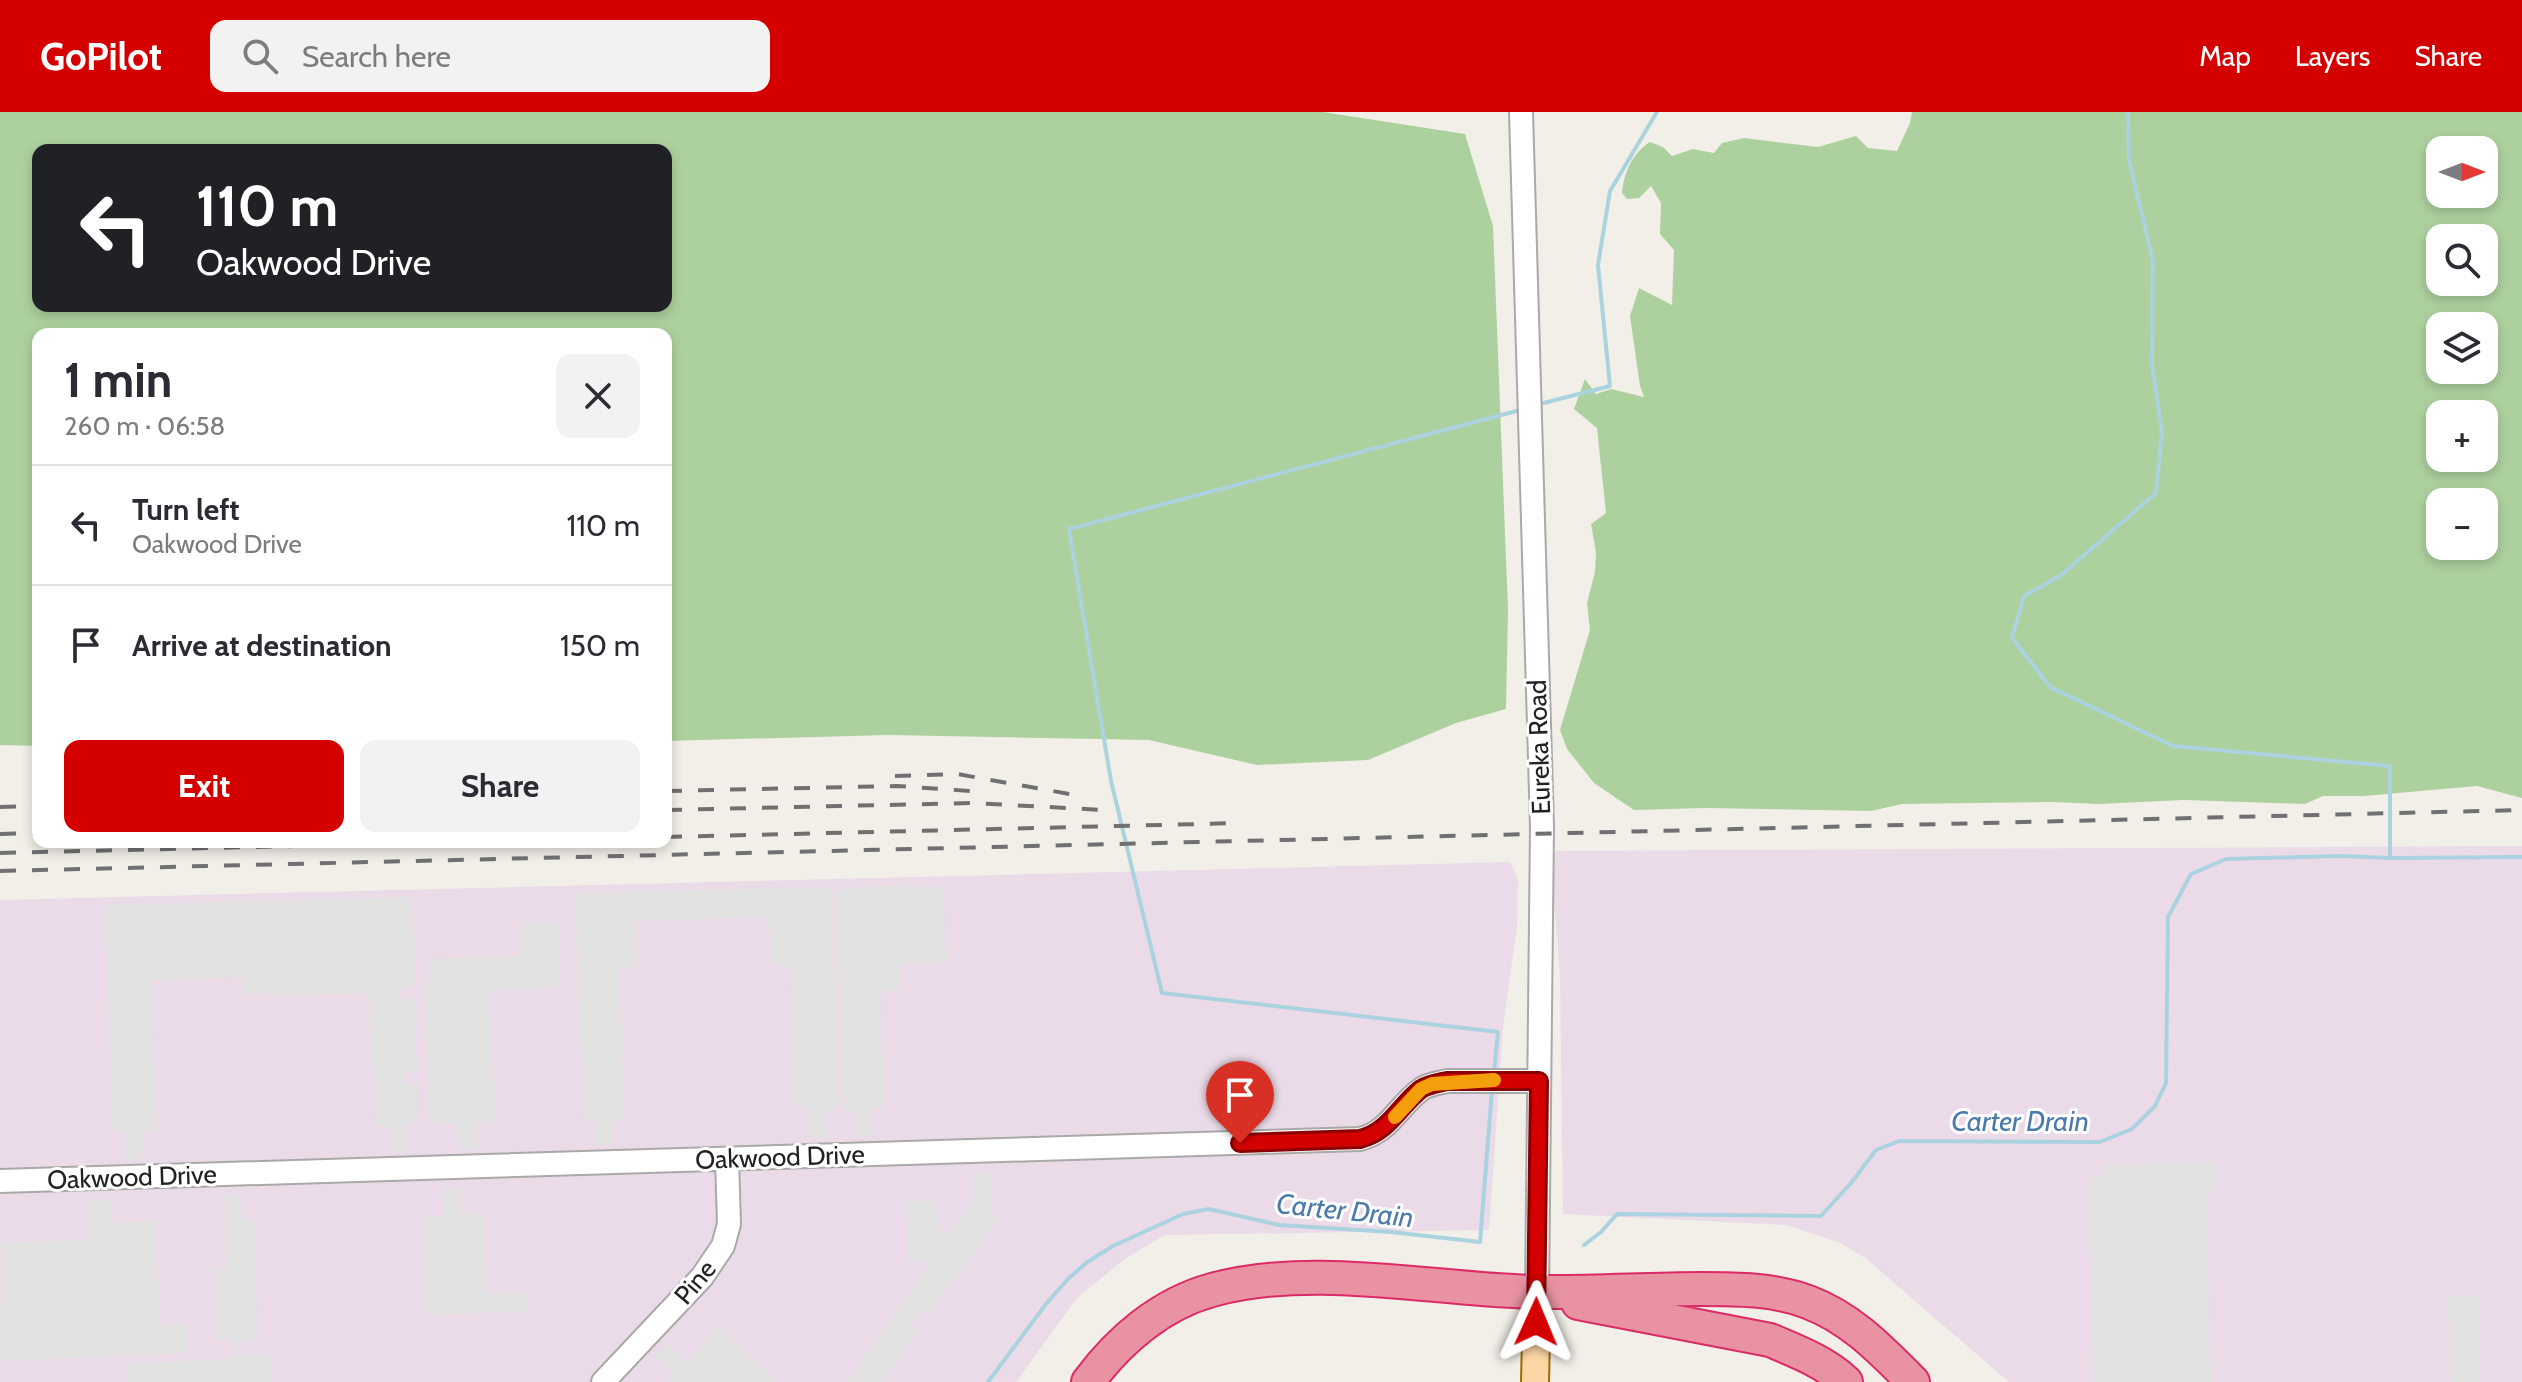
<!DOCTYPE html>
<html lang="en">
<head>
<meta charset="utf-8">
<style>
  :root { --surface:#fff; --page:#f2f2f3; --text:#2b2b33; --muted:#7c7c81; --line:#e1e1e2; --accent:#d40000 }
  body { margin:0; font-family:Cabin,sans-serif; background:var(--page); color:var(--text); height:100vh; display:flex; flex-direction:column; font-size:30px; white-space:nowrap }
  * { box-sizing:border-box; margin:0 }
  p { font-size:26px; color:var(--muted) }
  .icon { flex:none; width:44px; height:44px; fill:none; stroke:currentColor; stroke-width:2; stroke-linecap:round; stroke-linejoin:round }
  .map { position:relative; flex:1; overflow:hidden }
  .drawer { position:absolute; left:32px; top:216px; width:640px; height:520px; display:flex; flex-direction:column; background:var(--surface); border-radius:16px; box-shadow:0 4px 12px #0003 }
  .drawer>* { flex:none }
  .banner { position:absolute; left:32px; top:32px; width:640px; height:168px; border-radius:16px; box-shadow:0 4px 12px #0003; background:#202124; color:#fff; overflow:hidden }
  .needle { width:52px; rotate:90deg }
  .buttons { position:absolute; left:2426px; top:24px; display:grid; gap:16px }
  .buttons a { display:grid; place-items:center; width:72px; height:72px; border-radius:16px; background:var(--surface); box-shadow:0 4px 12px #0003; font-size:40px }
  .pin { position:absolute; display:grid; place-items:center; width:68px; height:68px; color:#fff; margin:-82px -34px; border-radius:50% 50% 50% 0; rotate:-45deg; box-shadow:0 0 8px #0007 }
  .pin .icon { rotate:45deg }
  .me { position:absolute; width:88px; margin:-44px; rotate:1deg; stroke-linejoin:round; filter:drop-shadow(0 0 6px #0008) }
  .turn { display:flex; align-items:center; gap:28px; height:168px; padding:0 32px; font-size:36px }
  .turn .icon { width:104px; height:104px; stroke-width:2.5 }
  .turn b { display:block; font-size:56px; line-height:68px }
  .round { display:grid; place-items:center; flex:none; width:84px; height:84px; border-radius:16px; background:var(--page) }
  .headline { display:flex; align-items:center; justify-content:space-between; height:136px; padding:0 32px }
  h1 { font-size:48px; font-weight:700; line-height:60px }
  .action { display:flex; gap:16px; margin-top:auto; padding:16px 32px }
  .action a { flex:1; height:92px; border-radius:16px; background:var(--accent); color:#fff; font-size:32px; font-weight:700; line-height:92px; text-align:center }
  .action a+a { background:var(--page); color:var(--text) }
  ul { padding:0; list-style:none }
  li { display:flex; align-items:center; gap:24px; height:120px; padding:0 32px; border-top:2px solid var(--line) }
  li div { flex:1 }
  li b { display:block; font-size:30px }
  li em { font-style:normal }
  header { display:flex; align-items:center; gap:48px; box-sizing:border-box; height:112px; padding:0 40px; background:var(--accent); color:#fff }
  header strong { font-size:38px }
  nav { display:flex; gap:44px; margin-inline-start:auto; font-size:28px }
  .search { width:560px; height:72px; background:var(--page); display:flex; align-items:center; gap:20px; box-sizing:border-box; padding:0 28px; border-radius:16px; color:var(--muted); font-size:30px }
  .map>svg:first-child { display:block }
  .industrial { fill:#ebdbe8 }
  .forest { fill:#add19e; fill-rule:evenodd }
  .parking { fill:#e2e2e2 }
  .lines { fill:none; stroke-linecap:round; stroke-linejoin:round }
  .stream { stroke:#aad3df; stroke-width:4 }
  .minor-casing { stroke:#a9a9a9; stroke-width:26 }
  .major-casing { stroke:#a06b00; stroke-width:30 }
  .highway-casing { stroke:#dc2a67; stroke-width:36 }
  .minor { stroke:#fff; stroke-width:22 }
  .major { stroke:#fcd6a4; stroke-width:26 }
  .highway { stroke:#e892a2; stroke-width:32 }
  .rail { stroke:#707070; stroke-width:4; stroke-dasharray:16 16; stroke-linecap:butt }
  .route-casing { stroke:#8a0000; stroke-width:20 }
  .route { stroke:#d40000; stroke-width:14 }
  .slow { stroke:#f59e0b; stroke-width:14 }
  .labels { text-anchor:middle; dominant-baseline:central; stroke-width:6; stroke-linejoin:round; paint-order:stroke }
  .street-label { font-size:26px; fill:#222; stroke:#fff }
  .water-label { font-size:28px; font-style:italic; fill:#4a7aab; stroke:#fff }
</style>
</head>
<body>
<header>
<strong>GoPilot</strong>
<div class="search"><svg class="icon" aria-label="search" viewBox="0 0 24 24"><circle cx="10" cy="10" r="6"/><path d="M15 15l6 6"/></svg>Search here</div>
<nav><a>Map</a><a>Layers</a><a>Share</a></nav>
</header>
<div class="map">
<svg width="2522" height="1270" viewBox="0 0 2522 1270">
  <rect width="100%" height="100%" fill="#f2efe9"/>
  <path class="industrial" d="M 2522,734 L 2522,1270 L 2009,1270 L 1864,1145 L 1838,1130 L 1786,1113 L 1563,1102 L 1560,864 L 1550,739 Z
    M 1510,750 L 1518,767 L 1517,815 L 1503,915 L 1489,1118 L 1165,1123 L 1126,1146 L 1077,1186 L 1016,1270 L 0,1270 L 0,788 Z"/>
  <path class="forest" d="M 0,0 L 1323,0 L 1465,22 L 1493,114 L 1508,498 L 1506,597 L 1456,611 L 1368,648 L 1257,653 L 1149,628 L 889,623 L 666,629 L 666,222 L 38,222 L 38,634 L 0,633 ZM 38,38 L 666,38 L 666,194 L 38,194 Z
    M 1912,0 L 2522,0 L 2522,686 L 2477,674 L 2364,684 L 2323,684 L 2305,692 L 2184,688 L 2098,692 L 2052,690 L 1902,692 L 1871,699 L 1705,696 L 1634,698 L 1594,671 L 1567,637 L 1560,618 L 1590,518 L 1587,491 L 1595,460 L 1596,441 L 1591,412 L 1606,401 L 1597,316 L 1574,297 L 1585,267 L 1596,282 L 1611,277 L 1644,285 L 1640,274 L 1630,204 L 1639,176 L 1672,193 L 1674,138 L 1660,122 L 1661,91 L 1651,74 L 1639,86 L 1627,87 L 1622,81 C 1624,61 1632,41 1650,30 L 1663,35 L 1672,44 L 1693,37 L 1714,41 L 1722,31 L 1744,26 L 1818,35 L 1856,24 L 1868,36 L 1897,39 L 1910,11 ZM 2440,38 L 2484,38 L 2484,82 L 2440,82 ZM 2440,126 L 2484,126 L 2484,170 L 2440,170 ZM 2440,214 L 2484,214 L 2484,258 L 2440,258 ZM 2440,302 L 2484,302 L 2484,346 L 2440,346 ZM 2440,390 L 2484,390 L 2484,434 L 2440,434 Z"/>
  <path class="parking" d="M 879,774 L 944,775 L 947,850 L 899,852 L 899,878 L 881,879 L 884,996 L 871,997 L 873,1024 L 853,1025 L 854,999 L 843,998 L 836,778 Z
    M 832,775 L 839,992 L 838,997 L 827,998 L 825,1002 L 828,1026 L 809,1027 L 810,996 L 794,994 L 790,853 L 772,853 L 770,811 L 764,805 L 636,809 L 637,855 L 619,856 L 624,1006 L 613,1009 L 611,1012 L 612,1033 L 596,1033 L 595,1009 L 583,1009 L 575,781 Z
    M 412,785 L 414,875 L 404,876 L 400,880 L 402,887 L 414,887 L 417,958 L 403,960 L 403,971 L 406,973 L 417,973 L 418,1011 L 408,1011 L 405,1014 L 407,1039 L 390,1040 L 390,1013 L 375,1013 L 369,881 L 269,884 L 263,879 L 259,882 L 244,882 L 243,868 L 240,865 L 152,869 L 157,1020 L 141,1020 L 142,1047 L 125,1048 L 126,1023 L 123,1020 L 113,1020 L 105,793 Z
    M 522,811 L 559,811 L 561,874 L 556,874 L 556,876 L 490,878 L 494,1009 L 476,1011 L 477,1037 L 460,1037 L 456,1012 L 429,1010 L 425,869 L 430,869 L 430,847 L 515,844 L 520,842 L 521,838 Z
    M 2218,1050 L 2218,1078 L 2207,1079 L 2211,1270 L 2093,1270 L 2089,1067 L 2102,1066 L 2102,1053 Z
    M 973,1060 L 989,1060 L 990,1099 L 997,1110 L 929,1202 L 922,1197 L 911,1212 L 918,1219 L 881,1270 L 847,1270 L 928,1155 L 924,1149 L 908,1149 L 906,1089 L 936,1089 L 940,1116 L 946,1121 L 951,1120 L 974,1087 Z
    M 461,1076 L 460,1100 L 483,1102 L 485,1181 L 528,1180 L 529,1199 L 425,1203 L 423,1105 L 444,1104 L 442,1077 Z
    M 225,1083 L 241,1083 L 243,1105 L 247,1109 L 255,1110 L 258,1228 L 244,1228 L 241,1237 L 234,1237 L 234,1232 L 230,1227 L 216,1227 L 213,1157 L 227,1157 Z
    M 113,1087 L 112,1111 L 155,1109 L 158,1212 L 187,1212 L 188,1241 L 0,1249 L 2,1131 L 82,1128 L 89,1120 L 87,1088 Z
    M 2477,1183 L 2481,1270 L 2451,1270 L 2448,1184 Z
    M 718,1215 L 777,1270 L 668,1270 L 674,1261 L 655,1244 L 667,1231 L 685,1248 L 688,1248 Z
    M 269,1242 L 270,1270 L 127,1270 L 126,1252 L 228,1247 L 229,1243 Z"/>
  <g class="lines">
    <path class="stream" d="M 2128,0 L 2129,48 L 2153,149 L 2152,253 L 2162,320 L 2156,381 L 2060,464 L 2024,484 L 2012,526 L 2050,575 L 2173,634 L 2390,654 L 2390,746
      M 1536,293 L 1610,274 L 1598,153 L 1610,79 L 1657,0
      M 1494,961 L 1498,920 L 1162,881 L 1111,669 L 1069,417 L 1524,297
      M 1584,1133 L 1601,1120 L 1617,1102 L 1821,1104 L 1851,1071 L 1876,1038 L 1899,1029 L 2100,1030 L 2132,1017 L 2155,994 L 2166,971 L 2168,805 L 2191,762 L 2226,747 L 2339,744 L 2390,746 L 2522,745
      M 988,1270 L 1046,1192 L 1068,1167 L 1086,1151 L 1113,1134 L 1183,1102 L 1209,1097 L 1279,1113 L 1391,1120 L 1480,1130 L 1492,978"/>
    <g class="minor-casing">
      <path id="minor" d="M 1521,0 L 1542,715 L 1537,1180
        M 0,1069 L 1360,1027 C 1390,1020 1399,992 1423,976 C 1430,972 1439,971 1447,969 L 1539,969
        M 603,1270 L 702,1165 L 723,1134 L 729,1112 L 727,1047"/>
    </g>
    <g class="major-casing">
      <path id="major" d="M 1535,1270 L 1537,1180"/>
    </g>
    <g class="highway-casing">
      <path id="highway" d="M 1578,1191 L 1770,1228 C 1796,1239 1825,1250 1846,1270
        M 1088,1270 C 1119,1228 1161,1192 1212,1178 C 1313,1150 1433,1178 1537,1180 C 1592,1181 1646,1177 1701,1177 C 1736,1177 1775,1177 1808,1190 C 1851,1206 1881,1238 1913,1270"/>
    </g>
    <use href="#minor" class="minor"/>
    <use href="#major" class="major"/>
    <use href="#highway" class="highway"/>
    <path class="rail" d="M 895,664 L 957,662 L 1081,684
      M 666,679 L 897,674 L 985,680
      M 0,695 L 38,694
      M 666,698 L 973,691 L 1104,698
      M 0,722 L 38,721
      M 666,725 L 1241,711
      M 0,741 L 465,730
      M 0,759 L 2522,698"/>
  </g>
  <g class="lines">
    <g class="route-casing">
      <path id="route" d="M 1240,1031 L 1360,1027 C 1389,1020 1399,994 1421,977 C 1429,972 1438,971 1447,969 L 1539,969 L 1536,1210"/>
    </g>
    <use href="#route" class="route"/>
    <path class="slow" d="M 1395,1005 L 1421,977 L 1432,972 L 1494,968"/>
  </g>
  <g class="labels">
    <g class="street-label">
      <text transform="translate(1539 635) rotate(-92)">Eureka Road</text>
      <text transform="translate(780 1045) rotate(-2)">Oakwood Drive</text>
      <text transform="translate(132 1065) rotate(-2)">Oakwood Drive</text>
      <text transform="translate(695 1170) rotate(-50)">Pine</text>
    </g>
    <g class="water-label">
      <text x="2020" y="1009">Carter Drain</text>
      <text transform="translate(1345 1098) rotate(6)">Carter Drain</text>
    </g>
  </g>
</svg>
<div class="buttons">
<a><svg class="needle" viewBox="-14 -14 28 28"><path d="M0-13l5 13h-10z" fill="#e53935"/><path d="M0 13l5-13h-10z" fill="#7c7c81"/></svg></a>
<a><svg class="icon" aria-label="search" viewBox="0 0 24 24"><circle cx="10" cy="10" r="6"/><path d="M15 15l6 6"/></svg></a>
<a><svg class="icon" aria-label="layers" viewBox="0 0 24 24"><path d="M12 4l9 5-9 5-9-5zM3 14l9 5 9-5"/></svg></a>
<a>+</a>
<a>−</a>
</div>
<div class="pin" style="left:1240px;top:1031px;background:#d93025"><svg class="icon" aria-label="arrive" viewBox="0 0 24 24"><path d="M6 21V4h12l-3 4 3 4H6"/></svg></div>
<svg class="me" style="left:1536px;top:1210px" viewBox="-20 -20 40 40"><path d="M0-17L14 15 0 8-14 15z" fill="#d40000" stroke="#fff" stroke-width="4"/></svg>
<div class="banner">
<div class="turn"><svg class="icon" aria-label="left" viewBox="0 0 24 24"><path d="M17 20v-9H6M10 6l-5 5 5 5"/></svg><div><b>110 m</b>Oakwood Drive</div></div>
</div>
<section class="drawer">
<div class="headline"><div><h1>1 min</h1><p>260 m · 06:58</p></div><a class="round"><svg class="icon" aria-label="close" viewBox="0 0 24 24"><path d="M6 6l12 12M18 6L6 18"/></svg></a></div>
<ul>
<li><svg class="icon" aria-label="left" viewBox="0 0 24 24"><path d="M17 20v-9H6M10 6l-5 5 5 5"/></svg><div><b>Turn left</b><p>Oakwood Drive</p></div><em>110 m</em></li>
<li><svg class="icon" aria-label="arrive" viewBox="0 0 24 24"><path d="M6 21V4h12l-3 4 3 4H6"/></svg><div><b>Arrive at destination</b></div><em>150 m</em></li>
</ul>
<div class="action"><a>Exit</a><a>Share</a></div>
</section>
</div>
</body>
</html>
